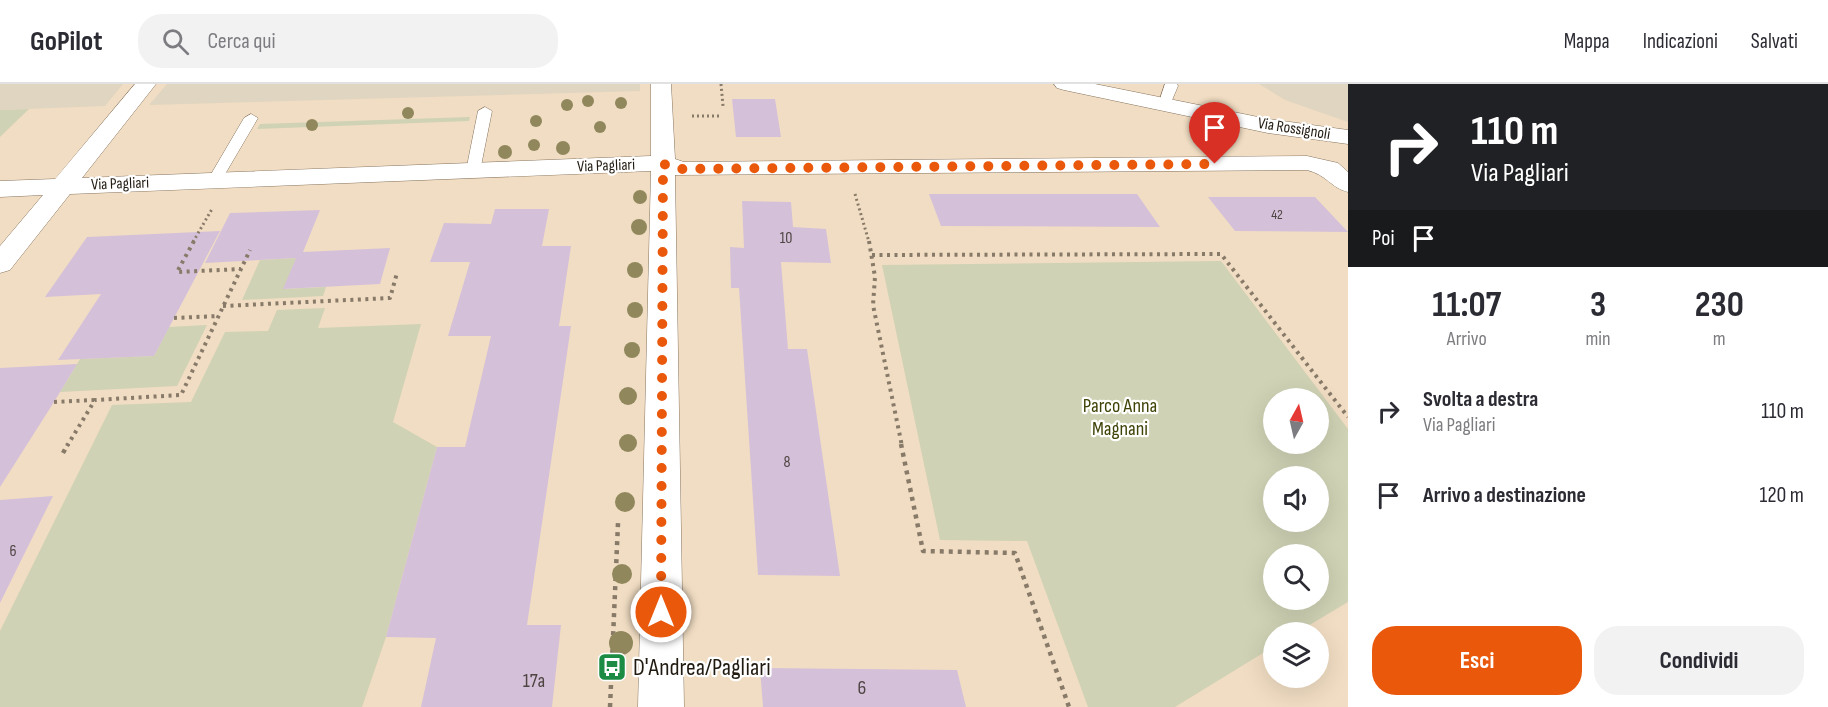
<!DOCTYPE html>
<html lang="it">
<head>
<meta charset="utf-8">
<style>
  :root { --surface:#fff; --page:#f2f2f3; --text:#2b2b33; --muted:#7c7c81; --line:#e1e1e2; --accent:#ea580c }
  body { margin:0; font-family:"Sofia Sans Condensed",sans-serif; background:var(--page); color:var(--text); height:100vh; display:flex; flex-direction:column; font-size:22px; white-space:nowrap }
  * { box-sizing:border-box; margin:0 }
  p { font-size:20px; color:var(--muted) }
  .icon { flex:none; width:33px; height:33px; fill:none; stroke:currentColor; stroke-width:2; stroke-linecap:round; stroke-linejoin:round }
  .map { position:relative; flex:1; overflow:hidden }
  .details { display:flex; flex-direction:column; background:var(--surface); width:480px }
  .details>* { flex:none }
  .guide { background:#202124; color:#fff; overflow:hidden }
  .needle { width:39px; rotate:8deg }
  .fabs { position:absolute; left:1263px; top:304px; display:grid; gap:12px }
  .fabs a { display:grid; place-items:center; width:66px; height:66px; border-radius:50%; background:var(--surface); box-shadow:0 6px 24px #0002; font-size:30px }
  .pin { position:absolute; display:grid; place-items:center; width:51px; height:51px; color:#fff; margin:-62px -26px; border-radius:50% 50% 50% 0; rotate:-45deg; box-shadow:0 0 6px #0007 }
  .pin .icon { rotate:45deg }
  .me { position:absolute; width:66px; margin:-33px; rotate:0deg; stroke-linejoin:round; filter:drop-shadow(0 0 4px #0008) }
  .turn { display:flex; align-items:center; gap:21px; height:126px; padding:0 24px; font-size:27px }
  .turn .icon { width:78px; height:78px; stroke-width:2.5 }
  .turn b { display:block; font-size:42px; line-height:51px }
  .then { display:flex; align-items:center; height:57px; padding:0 24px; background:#0003; gap:12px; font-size:22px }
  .eta { display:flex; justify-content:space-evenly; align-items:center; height:102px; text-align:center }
  .eta b { font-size:36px; font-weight:700; line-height:42px }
  .primary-button { display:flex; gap:12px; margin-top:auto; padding:12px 24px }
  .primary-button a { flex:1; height:69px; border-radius:24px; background:var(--accent); color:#fff; font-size:24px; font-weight:700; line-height:69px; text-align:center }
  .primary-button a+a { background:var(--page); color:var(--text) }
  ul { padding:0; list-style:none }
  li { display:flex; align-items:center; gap:18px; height:84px; padding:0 24px }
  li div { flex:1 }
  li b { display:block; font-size:22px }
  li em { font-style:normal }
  header { display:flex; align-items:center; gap:36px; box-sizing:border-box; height:84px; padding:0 30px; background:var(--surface); border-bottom:2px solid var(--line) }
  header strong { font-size:28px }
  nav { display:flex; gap:33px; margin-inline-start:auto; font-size:21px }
  .search { width:420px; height:54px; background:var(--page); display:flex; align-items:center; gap:15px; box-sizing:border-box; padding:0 21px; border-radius:24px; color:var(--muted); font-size:22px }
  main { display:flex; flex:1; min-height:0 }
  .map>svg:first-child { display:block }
  .industrial { fill:#e0d5c1 }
  .green { fill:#cfd2b4; fill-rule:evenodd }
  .building { fill:#d5c0d9 }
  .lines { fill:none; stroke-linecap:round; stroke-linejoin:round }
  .lane-casing { stroke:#87745e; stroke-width:1 }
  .street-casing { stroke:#87745e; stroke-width:1 }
  .path-far2 { stroke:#887a69; stroke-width:3; stroke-dasharray:2 3; stroke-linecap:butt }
  .path-far1 { stroke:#887a69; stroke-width:4; stroke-dasharray:3 4.5; stroke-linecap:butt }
  .path { stroke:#887a69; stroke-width:4.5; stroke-dasharray:4 5; stroke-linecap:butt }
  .lane { fill:#fff; fill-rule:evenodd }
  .street { fill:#fff; fill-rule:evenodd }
  .tree { fill:#90885c }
  .route { stroke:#ea580c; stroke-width:10; stroke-dasharray:0 18 }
  .labels { text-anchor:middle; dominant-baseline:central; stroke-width:4.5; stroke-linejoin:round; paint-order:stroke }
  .far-number-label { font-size:14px; fill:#4e4442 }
  .far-street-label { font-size:16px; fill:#211a10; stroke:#fff }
  .number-label { font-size:16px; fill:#4e4442 }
  .park-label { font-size:20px; fill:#404307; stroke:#fff }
  .near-number-label { font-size:20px; fill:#4e4442 }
  .near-poi-label { font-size:24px; fill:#211a10; stroke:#fff; text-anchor:start }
</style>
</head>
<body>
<header>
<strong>GoPilot</strong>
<div class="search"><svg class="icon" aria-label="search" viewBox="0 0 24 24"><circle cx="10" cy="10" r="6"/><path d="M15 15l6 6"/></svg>Cerca qui</div>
<nav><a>Mappa</a><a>Indicazioni</a><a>Salvati</a></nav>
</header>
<main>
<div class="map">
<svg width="1348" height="623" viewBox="0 0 1348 623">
  <rect width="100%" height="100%" fill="#f1ddc3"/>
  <path class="industrial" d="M 0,0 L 123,0 L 105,22 L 0,26 Z
    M 167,0 L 640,0 L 640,7 L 149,21 Z
    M 1259,0 L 1348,0 L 1348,38 L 1285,16 Z"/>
  <path class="green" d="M 29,25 L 2,51 L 0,53 L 0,26 Z
    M 470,33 L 469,37 L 257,45 L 260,40 Z
    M 296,174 L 284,205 L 326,203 L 323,212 L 242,216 L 260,176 Z
    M 1221,177 L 1348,345 L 1348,518 L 1296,549 L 1274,549 L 1273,563 L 1175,623 L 1088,623 L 1027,457 L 940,456 L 882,181 ZM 1274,315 L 1318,315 L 1318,360 L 1274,360 ZM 1274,393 L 1318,393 L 1318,438 L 1274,438 ZM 1274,471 L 1318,471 L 1318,516 L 1274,516 Z
    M 325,224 L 318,244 L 421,240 L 393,338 L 437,363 L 386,553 L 362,623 L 0,623 L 0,547 L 112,321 L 191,318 L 225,248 L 268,247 L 277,226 Z
    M 207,241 L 177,302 L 60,308 L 80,275 L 154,272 L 169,243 Z"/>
  <path class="building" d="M 732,15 L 775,15 L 781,53 L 736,53 Z
    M 929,110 L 1137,110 L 1160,143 L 941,142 Z
    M 1208,113 L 1315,113 L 1348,148 L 1235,147 Z
    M 742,117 L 791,118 L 793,143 L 826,145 L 831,179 L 781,178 L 788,265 L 807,265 L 840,492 L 758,491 L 739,204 L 731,204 L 730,163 L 744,164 Z
    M 495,125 L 549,125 L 542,162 L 571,162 L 559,242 L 571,242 L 527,541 L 561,541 L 552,623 L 421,623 L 436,554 L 386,553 L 437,363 L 465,363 L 491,252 L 448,252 L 470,178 L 430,178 L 444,139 L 491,140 Z
    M 320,126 L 303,168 L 390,164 L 380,200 L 283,205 L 296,174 L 205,179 L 230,129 Z
    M 220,147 L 154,272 L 58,276 L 101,210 L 45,213 L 87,153 Z
    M 77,280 L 54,318 L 0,403 L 0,284 Z
    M 53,412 L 0,519 L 0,416 Z
    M 760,584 L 957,586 L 966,623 L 763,623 Z"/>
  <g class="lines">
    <g class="lane-casing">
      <path id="lane" d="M 1165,0 L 1177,0 L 1178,2 L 1170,21 L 1164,25 L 1158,21 Z
        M 485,23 L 492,27 L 480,87 L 473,91 L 466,87 L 478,27 Z
        M 251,30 L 258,34 L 221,97 L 214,101 L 209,100 L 207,97 L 244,34 Z"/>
    </g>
    <g class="street-casing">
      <path id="street" d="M 135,0 L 156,0 L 82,94 L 651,72 L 651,0 L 671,0 L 675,75 L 684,78 L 1307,72 L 1338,79 L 1348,88 L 1348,108 C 1331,104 1327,91 1307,86 L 675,91 L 684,623 L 638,623 L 651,87 L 70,110 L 10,186 L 0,189 L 0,162 L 43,111 L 0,113 L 0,97 L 55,95 Z
        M 1054,0 L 1095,0 L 1268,35 L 1348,46 L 1348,60 L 1268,49 L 1064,6 L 1057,4 Z"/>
    </g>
    <path class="path-far2" d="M 721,0 L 723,22
      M 692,32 L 719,32
      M 855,110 L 869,158
      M 193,158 L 212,125"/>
    <path class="path-far1" d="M 194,157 L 177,188 L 241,185
      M 869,157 L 875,193 L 873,221 L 902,362
      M 872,171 L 1221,170 L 1348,333
      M 223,222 L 390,214 L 397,189
      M 174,234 L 219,232
      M 54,318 L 94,316
      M 67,362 L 95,316 L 181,311 L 250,166"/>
    <path class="path" d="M 901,360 L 923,467 L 1015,469 L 1069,623
      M 63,369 L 68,360
      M 610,623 L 618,439"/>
    <use href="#lane" class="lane"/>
    <use href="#street" class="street"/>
  </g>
  <g class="tree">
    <circle cx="588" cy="17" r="6"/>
    <circle cx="621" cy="19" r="6"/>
    <circle cx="567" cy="21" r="6"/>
    <circle cx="408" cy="29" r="6"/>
    <circle cx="536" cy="37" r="6"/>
    <circle cx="312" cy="41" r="6"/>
    <circle cx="600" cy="43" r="6"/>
    <circle cx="534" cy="61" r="6"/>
    <circle cx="563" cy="64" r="7"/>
    <circle cx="505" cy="68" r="7"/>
    <circle cx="640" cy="113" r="7"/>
    <circle cx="639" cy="143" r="8"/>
    <circle cx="635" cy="186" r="8"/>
    <circle cx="635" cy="226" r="8"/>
    <circle cx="632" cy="266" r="8"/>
    <circle cx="628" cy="312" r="9"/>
    <circle cx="628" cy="359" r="9"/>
    <circle cx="625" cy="418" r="10"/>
    <circle cx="622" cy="490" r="10"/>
    <circle cx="621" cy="559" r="12"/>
  </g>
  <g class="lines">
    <path class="route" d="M 661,528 L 663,80 L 682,85 L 1215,80"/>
  </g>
  <defs>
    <g id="bus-square" transform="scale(1.5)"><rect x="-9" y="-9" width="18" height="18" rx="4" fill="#1c8b43" stroke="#fff"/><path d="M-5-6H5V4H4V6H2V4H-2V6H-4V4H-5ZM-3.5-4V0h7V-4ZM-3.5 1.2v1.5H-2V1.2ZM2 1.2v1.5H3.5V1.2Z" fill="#fff"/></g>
  </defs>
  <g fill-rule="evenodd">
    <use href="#bus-square" x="612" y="583"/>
  </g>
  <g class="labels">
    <g class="far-number-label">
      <text x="1277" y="130">42</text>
    </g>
    <g class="far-street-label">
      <text transform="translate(1294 45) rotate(9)">Via Rossignoli</text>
      <text transform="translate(606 82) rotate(-2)">Via Pagliari</text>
      <text transform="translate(120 100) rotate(-2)">Via Pagliari</text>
    </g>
    <g class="number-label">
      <text x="786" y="154">10</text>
      <text x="787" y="378">8</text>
      <text x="13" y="467">6</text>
    </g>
    <g class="park-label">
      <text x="1120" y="322">Parco Anna<tspan x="1120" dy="23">Magnani</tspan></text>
    </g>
    <g class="near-number-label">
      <text x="534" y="597">17a</text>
      <text x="862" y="604">6</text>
    </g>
    <g class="near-poi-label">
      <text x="633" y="583">D'Andrea/Pagliari</text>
    </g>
  </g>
</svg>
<div class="fabs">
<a><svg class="needle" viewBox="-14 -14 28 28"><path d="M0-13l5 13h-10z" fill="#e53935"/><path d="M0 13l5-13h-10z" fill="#7c7c81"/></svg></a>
<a><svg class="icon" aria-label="sound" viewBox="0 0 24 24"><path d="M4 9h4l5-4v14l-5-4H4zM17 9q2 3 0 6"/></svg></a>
<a><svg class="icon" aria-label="search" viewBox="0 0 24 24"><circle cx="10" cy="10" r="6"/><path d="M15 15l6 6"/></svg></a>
<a><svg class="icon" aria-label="layers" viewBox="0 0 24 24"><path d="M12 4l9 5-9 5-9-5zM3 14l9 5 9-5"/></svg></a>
</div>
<div class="pin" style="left:1215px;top:80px;background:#d93025"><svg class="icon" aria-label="arrive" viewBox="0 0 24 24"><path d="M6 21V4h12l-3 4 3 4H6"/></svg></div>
<svg class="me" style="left:661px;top:528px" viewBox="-20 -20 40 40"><circle r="17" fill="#ea580c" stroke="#fff" stroke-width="3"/><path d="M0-11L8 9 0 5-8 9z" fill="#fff"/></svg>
</div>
<section class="details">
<div class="guide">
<div class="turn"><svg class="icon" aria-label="right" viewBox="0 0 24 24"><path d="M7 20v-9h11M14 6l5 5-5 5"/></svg><div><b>110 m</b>Via Pagliari</div></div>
<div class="then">Poi<svg class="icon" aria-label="arrive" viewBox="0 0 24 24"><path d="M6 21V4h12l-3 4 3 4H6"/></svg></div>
</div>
<div class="eta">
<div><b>11:07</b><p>Arrivo</p></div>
<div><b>3</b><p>min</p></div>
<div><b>230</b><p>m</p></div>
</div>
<ul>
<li><svg class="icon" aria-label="right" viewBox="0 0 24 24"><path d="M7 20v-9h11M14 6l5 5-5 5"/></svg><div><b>Svolta a destra</b><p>Via Pagliari</p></div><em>110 m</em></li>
<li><svg class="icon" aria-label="arrive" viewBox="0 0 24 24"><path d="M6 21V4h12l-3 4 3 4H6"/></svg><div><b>Arrivo a destinazione</b></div><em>120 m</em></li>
</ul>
<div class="primary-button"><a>Esci</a><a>Condividi</a></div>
</section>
</main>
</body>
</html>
